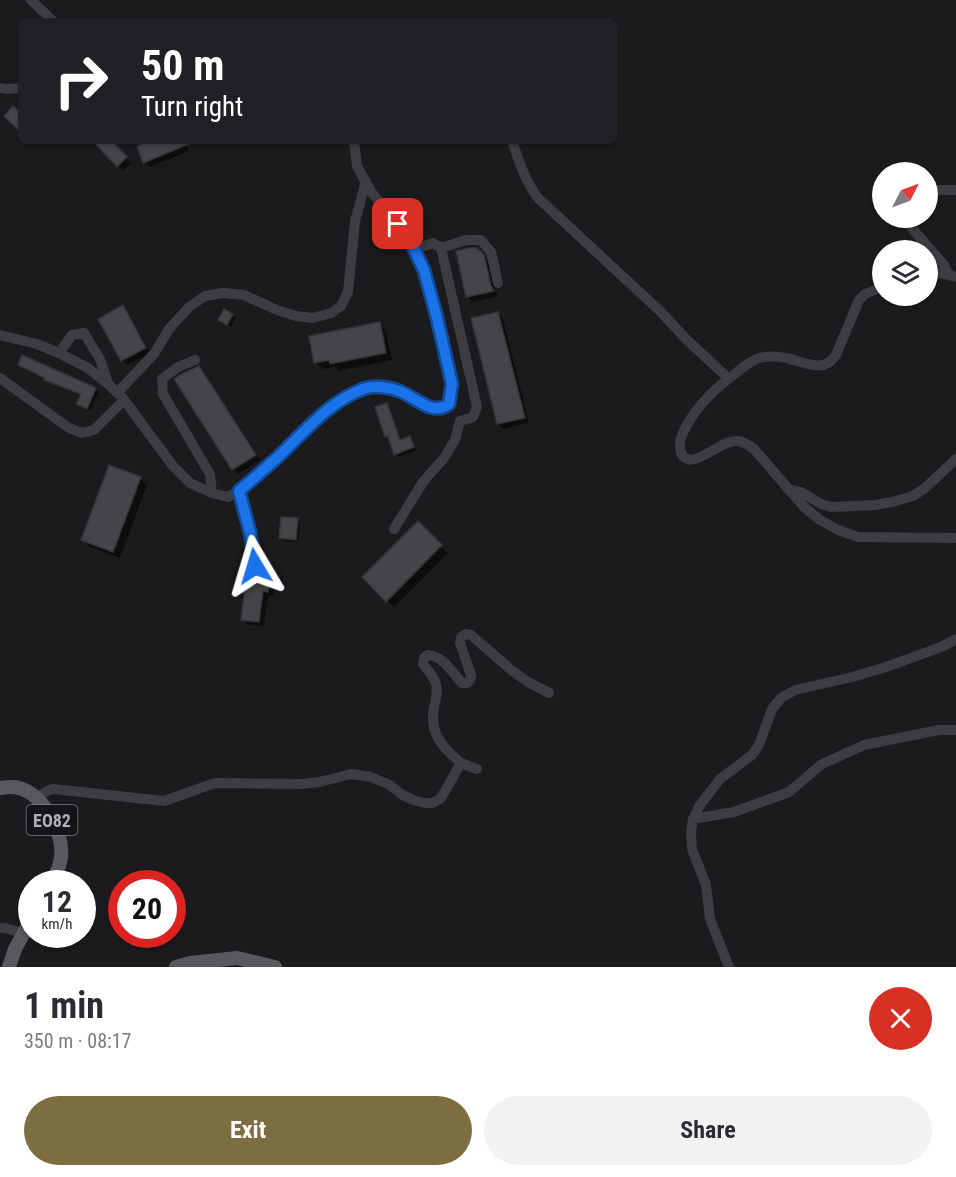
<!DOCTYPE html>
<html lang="en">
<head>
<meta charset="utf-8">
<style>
  :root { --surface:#fff; --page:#f2f2f3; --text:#2b2b33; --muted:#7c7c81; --accent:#7c6e40 }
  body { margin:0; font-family:"Roboto Condensed",sans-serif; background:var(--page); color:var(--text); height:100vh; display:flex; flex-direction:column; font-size:22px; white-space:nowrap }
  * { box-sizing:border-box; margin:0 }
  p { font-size:20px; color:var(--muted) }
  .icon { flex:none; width:33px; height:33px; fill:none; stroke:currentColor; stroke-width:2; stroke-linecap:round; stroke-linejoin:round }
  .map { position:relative; height:967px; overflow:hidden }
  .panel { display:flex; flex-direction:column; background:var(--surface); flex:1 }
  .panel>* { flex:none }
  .hud { position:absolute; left:18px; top:18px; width:600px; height:126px; border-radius:9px; box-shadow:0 2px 4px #0004; background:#202124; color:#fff; overflow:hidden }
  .needle { width:39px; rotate:48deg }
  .buttons { position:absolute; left:872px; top:162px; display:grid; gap:12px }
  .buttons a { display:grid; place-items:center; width:66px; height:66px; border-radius:50%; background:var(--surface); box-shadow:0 2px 4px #0004; font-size:30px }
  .speed { position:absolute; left:18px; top:870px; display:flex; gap:12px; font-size:30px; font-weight:700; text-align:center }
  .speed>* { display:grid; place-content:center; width:78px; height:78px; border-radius:50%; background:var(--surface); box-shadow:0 2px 4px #0004; line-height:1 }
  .speed small { font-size:15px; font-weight:400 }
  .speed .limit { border:9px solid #d22; background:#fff; color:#111 }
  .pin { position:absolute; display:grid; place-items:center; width:51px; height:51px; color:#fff; margin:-26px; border-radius:12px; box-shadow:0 3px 9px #0006 }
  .me { position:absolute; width:66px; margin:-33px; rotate:353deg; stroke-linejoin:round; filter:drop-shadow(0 0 4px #0008) }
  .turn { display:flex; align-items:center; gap:21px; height:126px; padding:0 24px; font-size:27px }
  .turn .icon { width:78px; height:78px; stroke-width:2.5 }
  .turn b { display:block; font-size:42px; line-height:51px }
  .round { display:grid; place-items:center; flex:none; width:63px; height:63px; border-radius:32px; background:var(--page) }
  .head { display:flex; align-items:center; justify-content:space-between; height:102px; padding:0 24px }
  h1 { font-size:36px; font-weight:700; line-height:45px }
  .button { display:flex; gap:12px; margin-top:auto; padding:12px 24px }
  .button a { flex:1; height:69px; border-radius:36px; background:var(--accent); color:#fff; font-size:24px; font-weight:700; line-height:69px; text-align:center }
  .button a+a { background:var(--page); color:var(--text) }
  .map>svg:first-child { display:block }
  .shadow { fill:#0007 }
  .building { fill:#454549; stroke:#353538; stroke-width:1.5 }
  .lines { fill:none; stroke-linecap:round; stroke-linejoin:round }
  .minor { stroke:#3c3c41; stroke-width:10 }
  .major { stroke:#58595f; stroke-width:14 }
  .route-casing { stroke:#114b97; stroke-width:15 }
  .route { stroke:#1a73e8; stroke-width:10 }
  .labels { text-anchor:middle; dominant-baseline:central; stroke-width:6; stroke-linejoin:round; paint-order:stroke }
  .shield { fill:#151517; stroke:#808289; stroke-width:1.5 }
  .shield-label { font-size:18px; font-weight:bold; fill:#aeb1ba }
</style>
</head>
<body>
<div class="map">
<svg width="956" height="967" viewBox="0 0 956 967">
  <rect width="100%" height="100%" fill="#1b1a1c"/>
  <path class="shadow" d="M 95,141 L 111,141 L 131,163 L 123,171 Z
    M 153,141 L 185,141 L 189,151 L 150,167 L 145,162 Z
    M 457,252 L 482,254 L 489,262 L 495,291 L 498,296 L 473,302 L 468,297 Z
    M 123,307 L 128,312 L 150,353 L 127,365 L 122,360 Z
    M 498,313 L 503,319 L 529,423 L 503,429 L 498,424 Z
    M 232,315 L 235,318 L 231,327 L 220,320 Z
    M 379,324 L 386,331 L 392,360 L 339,371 L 335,367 L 323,369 L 316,362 Z
    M 23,357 L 96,389 L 99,392 L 90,411 L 81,407 L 78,404 L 82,395 L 49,382 L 45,378 L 23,368 L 19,365 Z
    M 199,368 L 204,373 L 260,460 L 238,474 L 233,469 Z
    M 387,405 L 390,408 L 401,441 L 410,438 L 413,441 L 416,450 L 399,457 L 395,454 L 391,440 L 387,436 Z
    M 140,478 L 147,485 L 120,558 L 90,547 L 83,540 Z
    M 297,520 L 300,523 L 298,542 L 284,541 L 281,538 Z
    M 418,523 L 448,553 L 394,607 L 364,577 Z
    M 270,576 L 275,581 L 273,596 L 268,596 L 264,626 L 247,624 L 242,619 Z"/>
  <path class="building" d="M 13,106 L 21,113 L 21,132 L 4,116 Z
    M 93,141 L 112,141 L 127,157 L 117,167 Z
    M 149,141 L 196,141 L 143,163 L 137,146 Z
    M 470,248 L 477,248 L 484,255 L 491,285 L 494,291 L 466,297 L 456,251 Z
    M 123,305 L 146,348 L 121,361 L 98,319 Z
    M 224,309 L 233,314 L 227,325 L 218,320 Z
    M 498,312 L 525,418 L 497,424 L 471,318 Z
    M 380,322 L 386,353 L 330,364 L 329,360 L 314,363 L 309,336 Z
    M 22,355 L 96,388 L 87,409 L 76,404 L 81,394 L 44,380 L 45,378 L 18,365 Z
    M 199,366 L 256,455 L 232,470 L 174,379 L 182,374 Z
    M 387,403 L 400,440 L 410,436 L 414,447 L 394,455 L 388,436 L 385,437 L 375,407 Z
    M 109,465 L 141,477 L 113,552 L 81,540 Z
    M 281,517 L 298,518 L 296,540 L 279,538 Z
    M 418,521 L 442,545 L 386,602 L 362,577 Z
    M 247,571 L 271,575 L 268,592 L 263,591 L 259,622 L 241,620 Z"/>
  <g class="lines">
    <path class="minor" d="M 31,0 L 53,21
      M 0,88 L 8,89 L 21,88
      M 512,141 C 519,161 525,181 538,198 L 660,311 L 686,339 L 728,378
      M 927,190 L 956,190
      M 903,218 L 944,265 L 949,275
      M 441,248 L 466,240 L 481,240 L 491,252 L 498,283
      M 927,274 L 940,273 L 956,277
      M 882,287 L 865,294 L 859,300 L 836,355 C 823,375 804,361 786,358 C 778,356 768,356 759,358 C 750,361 743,367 736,373 C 714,389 693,409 682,435 C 679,442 678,455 687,459 C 700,464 722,439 738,441 C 744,442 750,446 754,449 L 804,507 L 820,520 L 838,530 L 858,537 L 956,538
      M 0,335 L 37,344 L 59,353 L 88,368 L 108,384 L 122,397 L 173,466 L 190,483 L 212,493 L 228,497 L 239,491 L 280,455 L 324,411 L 338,401 L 365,388 L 386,387 L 399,391 L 431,409 L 444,408 L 449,404 L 452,384 L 437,318 L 424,270 L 414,249 L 398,224 L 372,193 L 357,166 L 354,141
      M 59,353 L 72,335 L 84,333 L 100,359 L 108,383
      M 195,360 L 178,367 L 162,379 L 163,394 L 210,474 L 212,493
      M 0,378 L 69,428 L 82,433 L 94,430 L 124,400
      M 117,393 L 154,354 L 169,329 L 189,307 L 205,296 L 223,293 L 244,295 L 277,310 L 296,316 L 313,318 L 331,313 L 341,306 L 348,292 L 355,221 L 366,181
      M 788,489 L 801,492 L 821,504 L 832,507 L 875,505 L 892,502 L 913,496 L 925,488 L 956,459
      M 239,491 L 251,532 L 255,566
      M 394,529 L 423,482 L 444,458 L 455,440 L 460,421 L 473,417 L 477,407 L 441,248 L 433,243 L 414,249
      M 461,763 L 477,769
      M 36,798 L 49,790 L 53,789 L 164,801 L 215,783 L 302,784 L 319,782 L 351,774 L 371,777 L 390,785 L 401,794 L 413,800 L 425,803 L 433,803 L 441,798 L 461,763 C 442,747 429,733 434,707 C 436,699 438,691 436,684 C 434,676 427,670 423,664 L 424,658 L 428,655 C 443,656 452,672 462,683 L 467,683 L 470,680 L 471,675 L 460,643 L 461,637 L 466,634 L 471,635 L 510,669 L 528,682 L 549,693
      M 693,819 L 734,812 L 789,792 L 822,764 L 864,745 L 939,730 L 956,730
      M 0,928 L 5,928 L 23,933
      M 729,967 L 710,919 L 706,885 L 692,849 L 691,832 L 693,819 L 700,805 L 720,779 L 752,755 L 759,745 L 772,709 L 781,698 L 795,690 L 852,677 L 886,667 L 941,647 L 956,639"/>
    <path class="major" d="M 0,788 C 6,787 13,786 19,788 C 43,794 64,833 61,857 C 60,866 56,875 51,884
      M 9,967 L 15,949 L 32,918
      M 176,967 L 190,963 L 237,958 L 275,967"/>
  </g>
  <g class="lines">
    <g class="route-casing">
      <path id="route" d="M 255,566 L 250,532 L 239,491 C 253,479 267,467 280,455 C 306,430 329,402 363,389 C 373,385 389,387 399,391 C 416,397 432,417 449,404 L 452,384 L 437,318 L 424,270 L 414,249 L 398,224"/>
    </g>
    <use href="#route" class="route"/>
  </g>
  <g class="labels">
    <rect class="shield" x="26.5" y="805" width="51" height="30" rx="4.5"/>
    <g class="shield-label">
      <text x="52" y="820">ΕΟ82</text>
    </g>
  </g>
</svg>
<div class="buttons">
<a><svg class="needle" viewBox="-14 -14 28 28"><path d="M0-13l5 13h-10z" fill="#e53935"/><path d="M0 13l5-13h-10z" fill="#7c7c81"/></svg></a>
<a><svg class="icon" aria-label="layers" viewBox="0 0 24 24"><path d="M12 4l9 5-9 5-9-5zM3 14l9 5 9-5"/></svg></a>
</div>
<div class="speed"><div>12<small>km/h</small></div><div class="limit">20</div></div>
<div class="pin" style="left:398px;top:224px;background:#d93025"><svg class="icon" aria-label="arrive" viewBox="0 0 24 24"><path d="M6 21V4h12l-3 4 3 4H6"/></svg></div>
<svg class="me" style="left:255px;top:566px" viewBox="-20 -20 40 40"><path d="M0-17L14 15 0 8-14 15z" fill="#1a73e8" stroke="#fff" stroke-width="4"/></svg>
<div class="hud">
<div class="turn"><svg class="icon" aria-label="right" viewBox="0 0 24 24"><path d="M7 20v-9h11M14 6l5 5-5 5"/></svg><div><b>50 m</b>Turn right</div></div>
</div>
</div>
<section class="panel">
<div class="head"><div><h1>1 min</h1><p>350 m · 08:17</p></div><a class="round" style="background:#d93025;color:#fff"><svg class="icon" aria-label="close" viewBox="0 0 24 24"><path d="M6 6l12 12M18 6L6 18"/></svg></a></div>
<div class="button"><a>Exit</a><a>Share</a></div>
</section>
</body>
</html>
